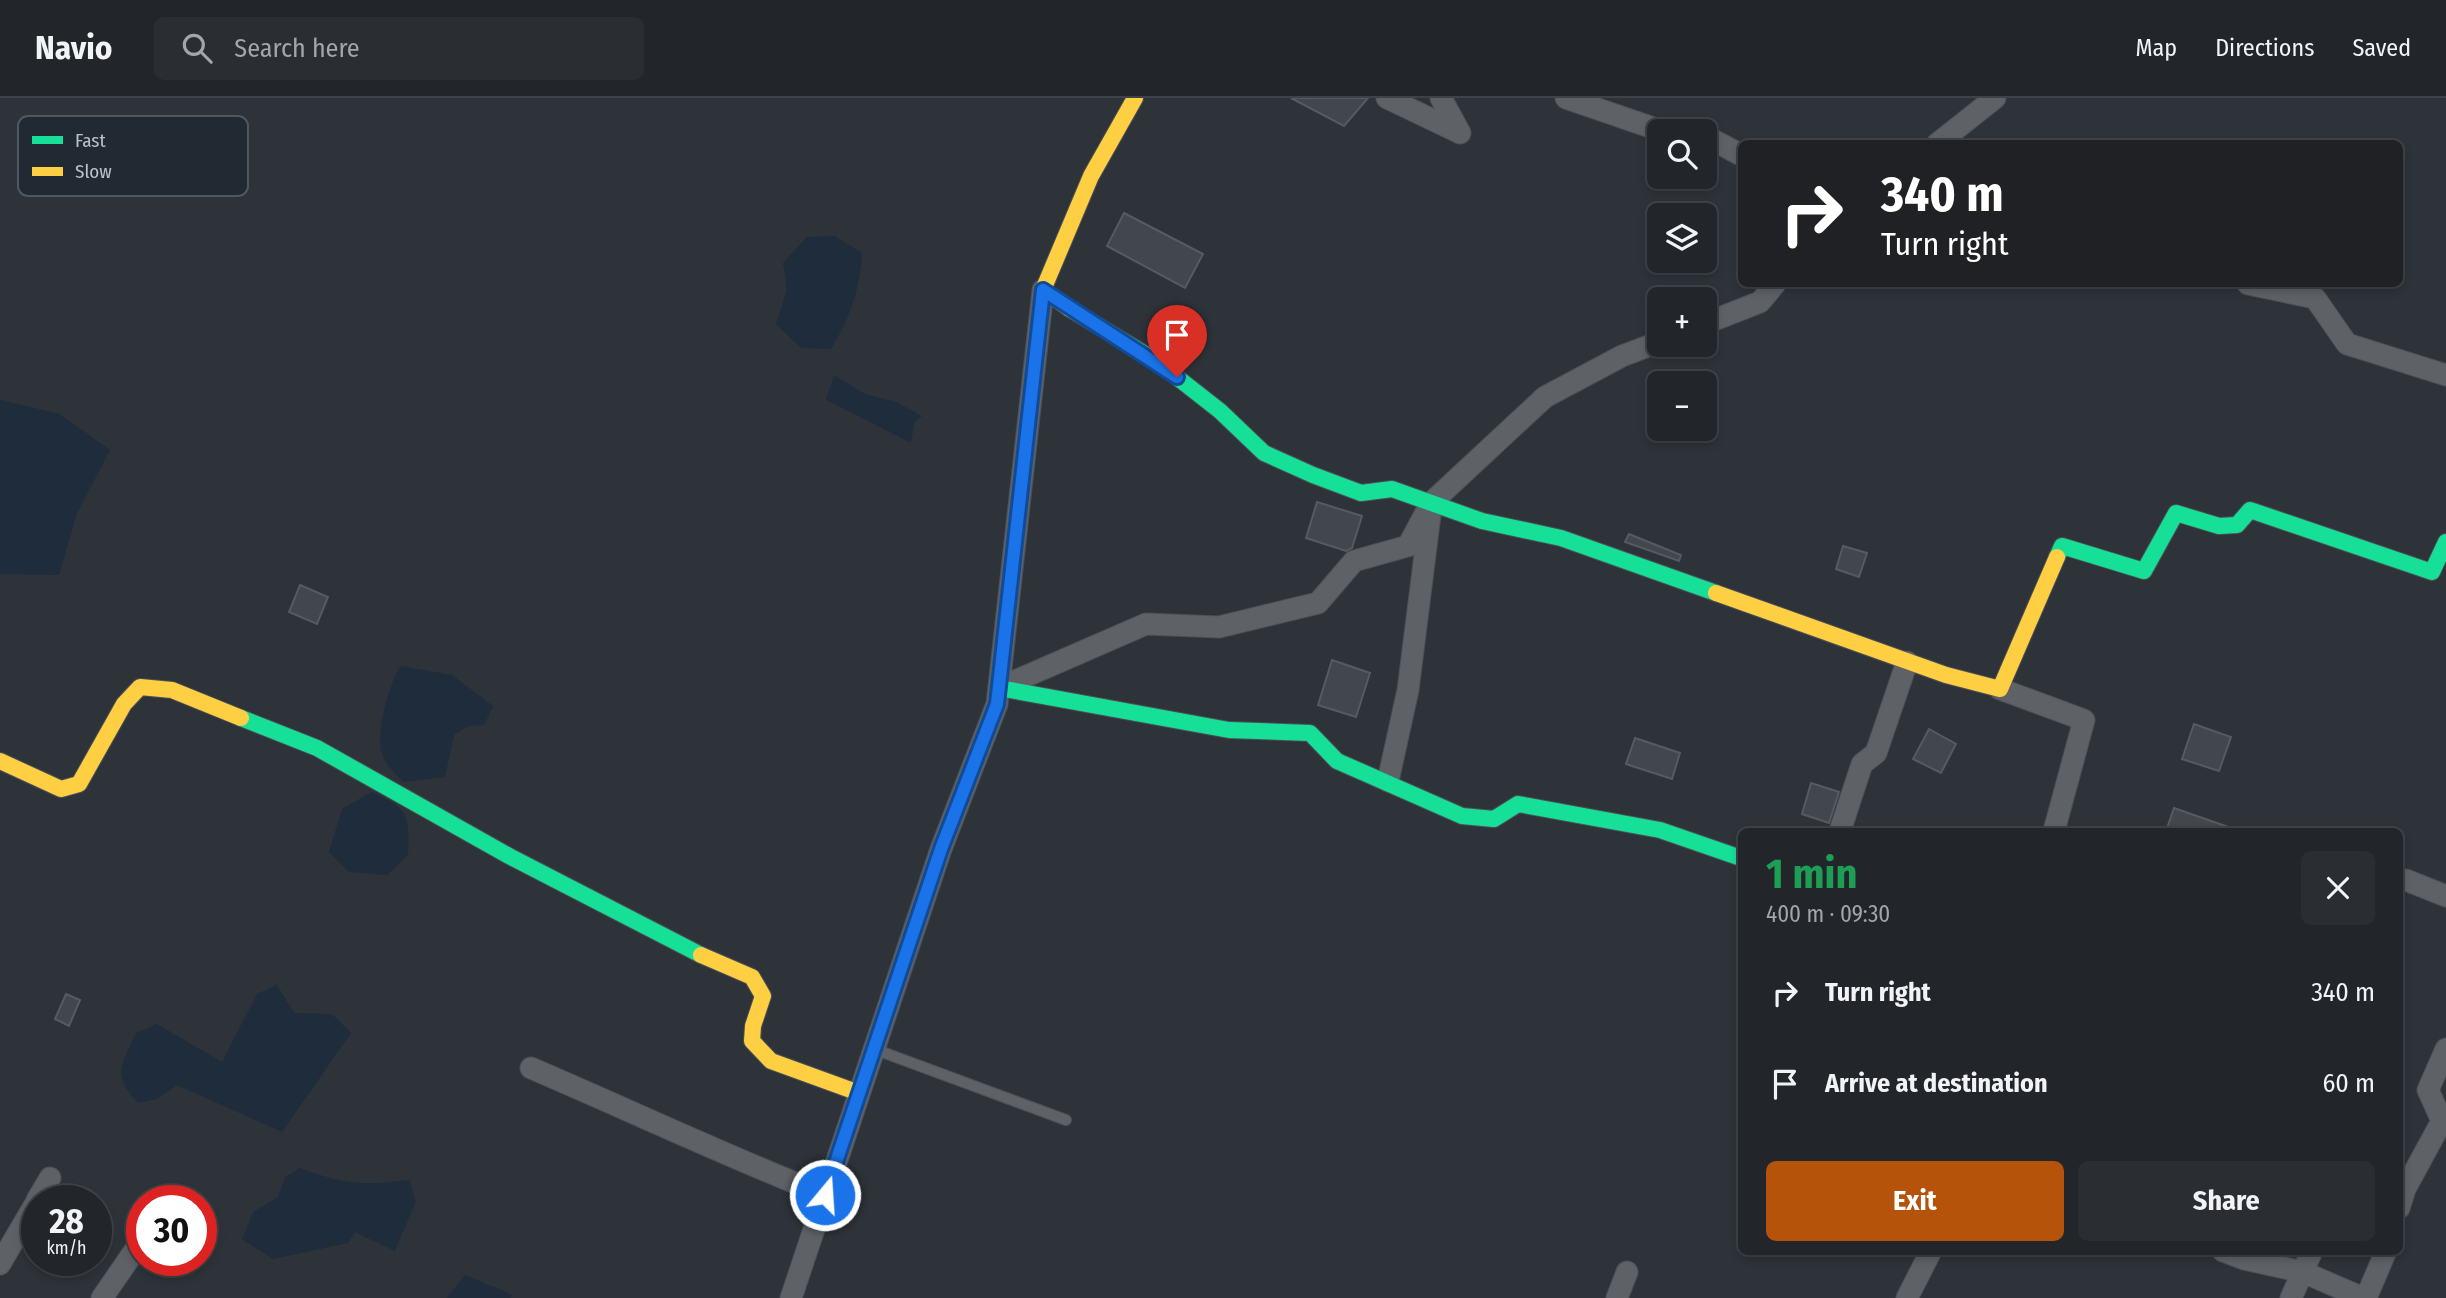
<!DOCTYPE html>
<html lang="en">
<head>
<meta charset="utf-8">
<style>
  :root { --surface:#22262b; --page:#2a2e33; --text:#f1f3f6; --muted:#a2a5a9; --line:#3f4347; --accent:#b45309 }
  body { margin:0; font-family:"Fira Sans Condensed",sans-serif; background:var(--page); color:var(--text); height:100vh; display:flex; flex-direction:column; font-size:26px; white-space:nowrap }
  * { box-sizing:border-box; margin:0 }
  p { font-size:23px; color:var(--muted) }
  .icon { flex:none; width:38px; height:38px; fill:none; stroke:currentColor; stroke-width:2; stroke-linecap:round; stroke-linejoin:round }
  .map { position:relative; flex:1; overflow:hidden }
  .details { position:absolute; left:1738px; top:730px; width:665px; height:427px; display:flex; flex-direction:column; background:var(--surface); border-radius:10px; box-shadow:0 4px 10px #0003,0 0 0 2px var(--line) }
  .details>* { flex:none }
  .top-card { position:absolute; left:1738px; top:42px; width:665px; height:147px; border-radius:10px; box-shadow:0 4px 10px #0003,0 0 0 2px var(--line); background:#202124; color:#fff; overflow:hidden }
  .fabs { position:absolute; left:1647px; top:21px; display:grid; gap:14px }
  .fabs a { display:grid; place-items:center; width:70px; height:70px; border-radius:10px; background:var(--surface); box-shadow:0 4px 10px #0003,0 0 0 2px var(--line); font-size:35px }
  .speed { position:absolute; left:21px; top:1087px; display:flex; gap:14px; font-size:35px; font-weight:700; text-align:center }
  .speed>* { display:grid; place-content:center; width:91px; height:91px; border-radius:50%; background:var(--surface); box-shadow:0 4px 10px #0003,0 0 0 2px var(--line); line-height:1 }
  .speed small { font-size:18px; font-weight:400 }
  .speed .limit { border:10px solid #d22; background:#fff; color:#111 }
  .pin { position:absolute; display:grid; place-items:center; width:60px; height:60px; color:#fff; margin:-72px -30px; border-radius:50% 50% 50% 0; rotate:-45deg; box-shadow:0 0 7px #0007 }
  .pin .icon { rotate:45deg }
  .me { position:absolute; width:77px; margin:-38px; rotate:18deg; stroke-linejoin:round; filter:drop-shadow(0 0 5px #0008) }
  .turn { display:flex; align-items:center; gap:24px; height:147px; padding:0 28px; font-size:32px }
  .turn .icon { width:91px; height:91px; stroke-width:2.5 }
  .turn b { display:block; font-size:49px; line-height:60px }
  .round { display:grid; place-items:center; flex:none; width:74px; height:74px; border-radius:10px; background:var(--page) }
  .headline { display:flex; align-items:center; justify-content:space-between; height:119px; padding:0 28px }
  h1 { font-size:42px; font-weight:700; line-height:52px; color:#1e9e55 }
  .primary-button { display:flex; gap:14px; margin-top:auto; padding:14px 28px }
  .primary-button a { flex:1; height:80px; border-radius:10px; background:var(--accent); color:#fff; font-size:28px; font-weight:700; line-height:80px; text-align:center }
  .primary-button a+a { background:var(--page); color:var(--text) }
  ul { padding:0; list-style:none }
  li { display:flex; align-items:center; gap:21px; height:91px; padding:0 28px }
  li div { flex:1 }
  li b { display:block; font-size:26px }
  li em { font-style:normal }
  header { display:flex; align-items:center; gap:42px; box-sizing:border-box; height:98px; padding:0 35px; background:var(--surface); border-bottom:2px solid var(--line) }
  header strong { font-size:33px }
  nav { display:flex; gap:38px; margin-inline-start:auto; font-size:24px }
  .search { width:490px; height:63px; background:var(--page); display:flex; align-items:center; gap:18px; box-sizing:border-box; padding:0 24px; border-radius:10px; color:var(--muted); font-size:26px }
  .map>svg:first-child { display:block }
  .water { fill:#1e2c3b }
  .building { fill:#42474d; stroke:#565a61; stroke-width:2 }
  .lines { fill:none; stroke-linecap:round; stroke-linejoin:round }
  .lane-casing { stroke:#4b5056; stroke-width:12 }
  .street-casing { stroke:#4b5056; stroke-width:23 }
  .fast-casing { stroke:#4b5056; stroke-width:18 }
  .slow-casing { stroke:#4b5056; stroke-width:18 }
  .lane { stroke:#5e6267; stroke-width:10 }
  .street { stroke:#5e6267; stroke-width:21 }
  .fast { stroke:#16e098; stroke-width:16 }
  .slow { stroke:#ffcf43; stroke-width:16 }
  .route-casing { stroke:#114b97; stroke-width:18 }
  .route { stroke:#1a73e8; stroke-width:12 }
  .key { fill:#212a33; stroke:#4f5760; stroke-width:2 }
  .key-label { font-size:19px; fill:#b9c0c9 }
</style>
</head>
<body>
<header>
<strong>Navio</strong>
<div class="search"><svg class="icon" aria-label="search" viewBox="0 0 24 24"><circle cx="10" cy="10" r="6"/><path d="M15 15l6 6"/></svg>Search here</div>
<nav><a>Map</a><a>Directions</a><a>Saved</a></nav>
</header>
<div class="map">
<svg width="2446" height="1200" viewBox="0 0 2446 1200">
  <rect width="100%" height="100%" fill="#2d3339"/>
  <path class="water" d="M 835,138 L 862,155 C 860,191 850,220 831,251 L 801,250 L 776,226 L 787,192 L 783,165 L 807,139 Z
    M 834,277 L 865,296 L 896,304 L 922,318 L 914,325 L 911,345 L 826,302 Z
    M 0,302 L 60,316 L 110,352 L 77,415 L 59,477 L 0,476 Z
    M 401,568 L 452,577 L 493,608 L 484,627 L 468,628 L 454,637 L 445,679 L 403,684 C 396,676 387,668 383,658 C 374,638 389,585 401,568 Z
    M 372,694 C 409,710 410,718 408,757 L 387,777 L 349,774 L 329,754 L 342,711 Z
    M 277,887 L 294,915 L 332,916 L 351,935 L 282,1034 L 177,987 L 157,1001 L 138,1005 C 111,976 121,968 136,935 L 157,926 L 222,964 L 257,896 Z
    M 300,1070 C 341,1086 365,1088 409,1082 L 416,1103 L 395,1153 L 355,1134 L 348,1145 L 273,1161 L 242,1141 L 253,1114 L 278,1099 L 285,1079 Z
    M 465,1177 L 513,1197 L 510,1200 L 447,1200 Z"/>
  <path class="building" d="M 1291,0 L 1368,0 L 1344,28 Z
    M 1124,115 L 1203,156 L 1185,190 L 1107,148 Z
    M 1317,404 L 1362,418 L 1352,450 L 1346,453 L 1306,440 Z
    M 1629,436 L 1681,457 L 1679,463 L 1625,444 Z
    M 1843,448 L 1867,455 L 1859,479 L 1836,471 Z
    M 300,487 L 328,499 L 317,526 L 289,514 Z
    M 1332,562 L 1370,575 L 1356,619 L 1318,607 Z
    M 2194,626 L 2231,639 L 2219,673 L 2182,661 Z
    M 1929,631 L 1956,646 L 1941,675 L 1913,661 Z
    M 1635,640 L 1680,655 L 1672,681 L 1626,666 Z
    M 1811,685 L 1839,694 L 1829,725 L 1802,716 Z
    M 2174,710 L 2234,731 L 2234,733 L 2166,733 Z
    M 66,896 L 80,902 L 69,928 L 55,921 Z"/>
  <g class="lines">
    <g class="lane-casing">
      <path id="lane" d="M 874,951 L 1066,1022"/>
    </g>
    <g class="street-casing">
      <path id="street" d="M 1387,0 L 1460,35
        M 1441,0 L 1460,35
        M 1566,0 L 1662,33
        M 1704,42 L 1715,43 L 1741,57
        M 1937,46 L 1995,0
        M 2248,186 L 2315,200 L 2347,246 L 2446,277
        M 1704,226 L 1760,204 L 1775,186
        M 999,590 L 1146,526 L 1219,529 L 1318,505 L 1354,463 L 1408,448 L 1431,405 L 1545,299 L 1622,258 L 1659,244
        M 2000,591 L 2084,622 L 2054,733
        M 1388,683 L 1408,592 L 1430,417
        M 1840,733 L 1862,666 L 1876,655 L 1907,564
        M 2399,783 L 2406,782 L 2446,798
        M 531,970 C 629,1012 726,1058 825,1097
        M 2399,1088 L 2405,1091 L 2399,1110
        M 2405,1091 L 2442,1023 L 2428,992 L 2446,951
        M 37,1102 L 50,1080
        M 2223,1153 L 2244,1161 L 2303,1174 L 2363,1200
        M 0,1166 L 37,1103
        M 102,1200 L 142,1142
        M 791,1200 L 941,751 L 997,606 L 1043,192
        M 1617,1200 L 1627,1174
        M 1907,1200 L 1931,1153
        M 2291,1200 L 2312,1153
        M 2366,1200 L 2386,1153"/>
    </g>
    <g class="fast-casing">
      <path id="fast" d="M 1070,211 L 1155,262 L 1220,313 L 1264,355 L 1313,377 L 1361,395 L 1392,391 L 1482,423 L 1561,440 L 1716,495
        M 2057,459 L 2062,448 L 2144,473 L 2176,415 L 2219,428 L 2237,427 L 2250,412 L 2432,474 L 2446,444
        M 999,590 L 1229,632 L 1310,635 L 1337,663 L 1462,718 L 1494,721 L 1518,706 L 1660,732 L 1741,760
        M 241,620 L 317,650 L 509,758 L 701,857"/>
    </g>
    <g class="slow-casing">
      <path id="slow" d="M 1070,211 L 1043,192 L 1091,78 L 1135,0
        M 1716,495 L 1946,577 L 2000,591 L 2057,459
        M 0,663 L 61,691 L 79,686 L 124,606 L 140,589 L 172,592 L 241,620
        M 701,857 L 752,879 L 763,898 L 753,928 L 752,943 L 771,963 L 859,995"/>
    </g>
    <use href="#lane" class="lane"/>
    <use href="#street" class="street"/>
    <use href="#fast" class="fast"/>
    <use href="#slow" class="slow"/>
  </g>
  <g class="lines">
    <g class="route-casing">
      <path id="route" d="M 825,1097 L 941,751 L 997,606 L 1043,192 L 1177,279"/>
    </g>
    <use href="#route" class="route"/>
  </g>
  <rect x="18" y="18" width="230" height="80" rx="10" class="key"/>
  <rect x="32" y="38" width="31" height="8" fill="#16e098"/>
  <rect x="32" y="69" width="31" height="9" fill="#ffcf43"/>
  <g class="key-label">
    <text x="75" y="49">Fast</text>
    <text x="75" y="80">Slow</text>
  </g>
</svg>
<div class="fabs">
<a><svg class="icon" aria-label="search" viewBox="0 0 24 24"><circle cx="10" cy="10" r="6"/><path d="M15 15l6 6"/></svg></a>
<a><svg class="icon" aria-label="layers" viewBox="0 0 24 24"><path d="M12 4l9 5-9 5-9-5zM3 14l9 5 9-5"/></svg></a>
<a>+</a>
<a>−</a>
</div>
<div class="speed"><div>28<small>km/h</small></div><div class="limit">30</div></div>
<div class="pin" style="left:1177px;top:279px;background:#d93025"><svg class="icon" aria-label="arrive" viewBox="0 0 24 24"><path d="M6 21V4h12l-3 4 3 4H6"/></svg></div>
<svg class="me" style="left:825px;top:1097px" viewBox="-20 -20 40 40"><circle r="17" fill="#1a73e8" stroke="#fff" stroke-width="3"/><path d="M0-11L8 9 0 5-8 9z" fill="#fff"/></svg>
<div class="top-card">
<div class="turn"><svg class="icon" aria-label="right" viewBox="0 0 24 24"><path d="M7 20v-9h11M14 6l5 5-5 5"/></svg><div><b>340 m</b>Turn right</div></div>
</div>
<section class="details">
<div class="headline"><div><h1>1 min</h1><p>400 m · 09:30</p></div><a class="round"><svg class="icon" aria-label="close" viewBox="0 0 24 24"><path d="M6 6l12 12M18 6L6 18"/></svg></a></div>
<ul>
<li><svg class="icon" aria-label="right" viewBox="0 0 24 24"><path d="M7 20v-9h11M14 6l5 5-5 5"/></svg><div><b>Turn right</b></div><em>340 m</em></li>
<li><svg class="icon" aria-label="arrive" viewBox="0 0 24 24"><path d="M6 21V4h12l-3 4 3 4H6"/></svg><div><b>Arrive at destination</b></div><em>60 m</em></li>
</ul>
<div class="primary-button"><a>Exit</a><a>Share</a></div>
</section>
</div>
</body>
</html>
